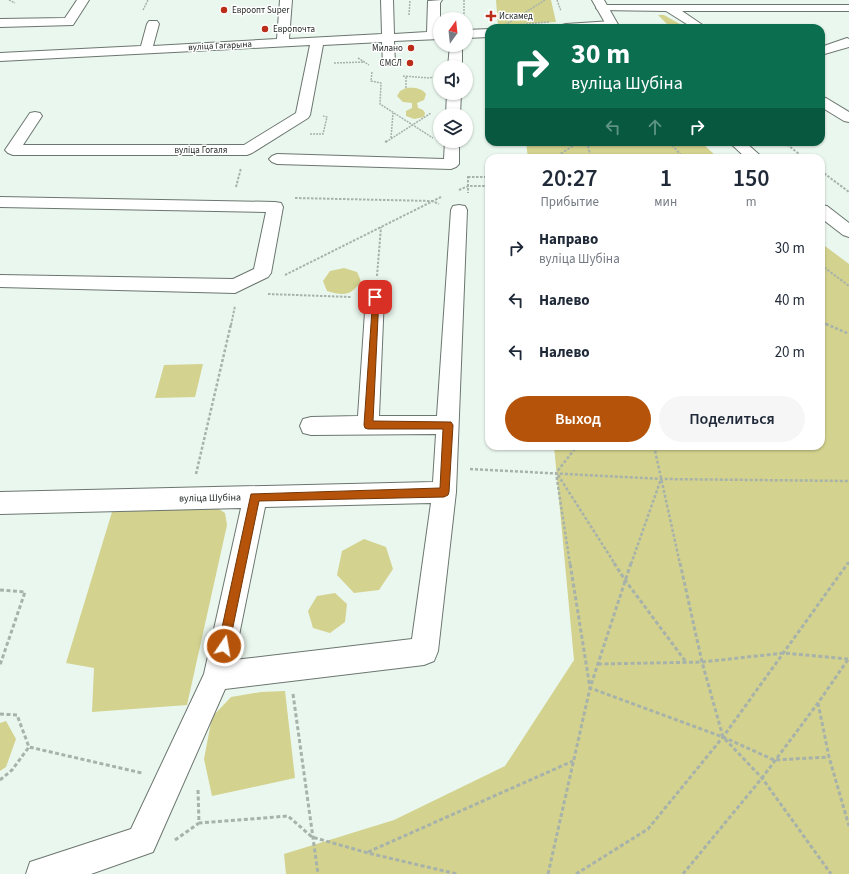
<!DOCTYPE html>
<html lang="ru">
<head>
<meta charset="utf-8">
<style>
  :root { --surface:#fff; --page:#f6f6f7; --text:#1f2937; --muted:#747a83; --accent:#b45309 }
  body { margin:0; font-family:"Source Sans 3",sans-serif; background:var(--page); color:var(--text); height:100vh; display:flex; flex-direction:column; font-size:15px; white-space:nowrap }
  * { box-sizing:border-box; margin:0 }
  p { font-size:13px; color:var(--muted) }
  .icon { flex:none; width:22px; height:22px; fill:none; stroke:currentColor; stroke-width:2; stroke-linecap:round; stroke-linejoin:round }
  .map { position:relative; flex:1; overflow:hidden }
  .sheet { position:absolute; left:485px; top:154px; width:340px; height:296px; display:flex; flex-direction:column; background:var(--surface); border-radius:12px; box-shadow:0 1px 3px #0004 }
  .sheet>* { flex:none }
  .top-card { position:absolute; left:485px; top:24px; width:340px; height:122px; border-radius:12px; box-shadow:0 1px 3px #0004; background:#0b6e4f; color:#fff; overflow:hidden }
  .needle { width:26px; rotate:15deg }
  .controls { position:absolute; left:433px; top:12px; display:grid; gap:8px }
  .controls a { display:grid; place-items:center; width:40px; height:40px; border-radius:50%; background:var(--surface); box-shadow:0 1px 3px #0004; font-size:20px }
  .pin { position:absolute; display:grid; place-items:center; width:34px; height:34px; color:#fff; margin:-17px; border-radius:8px; box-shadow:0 2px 6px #0006 }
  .me { position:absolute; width:44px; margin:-22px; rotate:12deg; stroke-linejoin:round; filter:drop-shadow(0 0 3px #0008) }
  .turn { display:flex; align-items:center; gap:14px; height:84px; padding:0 20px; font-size:18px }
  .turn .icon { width:52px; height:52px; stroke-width:2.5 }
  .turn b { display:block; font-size:28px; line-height:34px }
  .lanes { display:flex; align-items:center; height:38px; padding:0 20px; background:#0003; justify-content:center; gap:20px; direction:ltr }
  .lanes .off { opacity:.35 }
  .eta { display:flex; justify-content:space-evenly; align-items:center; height:68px; text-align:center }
  .eta b { font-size:24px; font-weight:600; line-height:28px }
  .cta { display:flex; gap:8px; margin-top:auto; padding:8px 20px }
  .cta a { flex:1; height:46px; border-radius:24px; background:var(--accent); color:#fff; font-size:16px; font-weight:600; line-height:46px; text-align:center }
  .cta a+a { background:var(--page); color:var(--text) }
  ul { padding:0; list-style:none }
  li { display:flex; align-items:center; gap:12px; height:52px; padding:0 20px }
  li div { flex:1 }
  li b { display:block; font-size:15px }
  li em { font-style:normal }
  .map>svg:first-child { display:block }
  .green { fill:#d3d28e }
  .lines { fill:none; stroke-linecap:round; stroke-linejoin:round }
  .minor-casing { stroke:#6b766f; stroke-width:2 }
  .major-casing { stroke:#6b766f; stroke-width:2 }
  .path-far3 { stroke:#a7b2ab; stroke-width:1.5; stroke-dasharray:2 1; stroke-linecap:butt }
  .path-far2 { stroke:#a7b2ab; stroke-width:2; stroke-dasharray:2.5 1.5; stroke-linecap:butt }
  .path-far1 { stroke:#a7b2ab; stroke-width:2.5; stroke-dasharray:3 2; stroke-linecap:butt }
  .path { stroke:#a7b2ab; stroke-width:3; stroke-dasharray:4 2.5; stroke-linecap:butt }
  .minor { fill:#fff; fill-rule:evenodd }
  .major { fill:#fff; fill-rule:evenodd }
  .route { fill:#b45309; stroke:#753606 }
  .poi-dot { fill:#ba2e19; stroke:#fff; stroke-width:1.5 }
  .labels { text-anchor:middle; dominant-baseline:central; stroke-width:3; stroke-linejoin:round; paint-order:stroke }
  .far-poi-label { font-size:9px; fill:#242926; stroke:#fff; text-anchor:start }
  .far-street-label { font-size:9px; fill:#242926; stroke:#fff }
  .street-label { font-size:10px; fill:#242926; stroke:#fff }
</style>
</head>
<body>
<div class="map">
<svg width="849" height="874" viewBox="0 0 849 874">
  <rect width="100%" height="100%" fill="#eaf7ee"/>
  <path class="green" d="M 496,0 L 551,0 L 556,22 L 498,25 Z
    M 658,15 L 664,15 L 687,28 L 671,28 Z
    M 406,88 C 414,87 422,88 426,94 L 424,100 L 417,103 L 418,108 L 423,110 L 425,113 L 424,117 L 414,119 L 406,116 L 406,111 L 412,108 L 412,103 L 403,102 L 397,96 L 400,91 Z
    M 526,142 L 701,142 L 718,158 L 528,158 Z
    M 821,243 L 849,264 L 849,874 L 286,874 L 284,854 L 394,820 L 505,766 L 574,660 L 554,446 L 821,446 Z
    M 344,268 L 357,272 L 361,281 C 351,296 344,296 327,291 L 323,281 L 330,271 Z
    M 203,364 L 195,397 L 155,398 L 164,365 Z
    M 216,507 L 225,513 L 227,525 L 187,705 L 92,712 L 94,668 L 66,663 L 112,512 Z
    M 364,539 L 386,547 L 393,569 L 379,590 L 354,593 L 337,575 L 342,551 Z
    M 335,593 L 347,604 L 345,622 L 330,633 L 313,628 L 308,611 L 317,596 Z
    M 285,691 L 295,778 L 212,796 L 204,759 L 212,717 L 231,697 L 261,692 Z
    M 6,721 L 16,739 L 6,767 L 0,771 L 0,723 Z"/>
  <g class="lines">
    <g class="minor-casing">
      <path id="minor" d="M 77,0 L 89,0 L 73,25 L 0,27 L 0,19 L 65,18 Z
        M 280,0 L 292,0 L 289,39 L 382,34 L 381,0 L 393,0 L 394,34 L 427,32 L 428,1 L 442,0 L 440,3 L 440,39 L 394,41 L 395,63 L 394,66 L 384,66 L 383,63 L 382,42 L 323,45 L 310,115 L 308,118 L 252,153 L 247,155 L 13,155 L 8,153 L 5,150 L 30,113 L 35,112 L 40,113 L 42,116 L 23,145 L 244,145 L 296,113 L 310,45 L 0,61 L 0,53 L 141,46 L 147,24 L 149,21 L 157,21 L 159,24 L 153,46 L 277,39 Z
        M 602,5 L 849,5 L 849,11 L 682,11 L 707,28 L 693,28 L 666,11 L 598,10 L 596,8 L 598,6 Z
        M 612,21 L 616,22 L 618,25 L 616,28 L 560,28 L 562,25 L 566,24 Z
        M 489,29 L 489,37 L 466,38 L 466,30 Z
        M 847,38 L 849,39 L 849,47 L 821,55 L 821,47 Z
        M 450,45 L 462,45 L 462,67 L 448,67 Z
        M 447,93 L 461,93 L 460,115 L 446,115 Z
        M 821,97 L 826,98 L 849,112 L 849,122 L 844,121 L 821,107 Z
        M 445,141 L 459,141 L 459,164 L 456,167 L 451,169 L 277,164 L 272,162 L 269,159 L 272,156 L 277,154 L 444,159 Z
        M 0,197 L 275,202 L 281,203 L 283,207 L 271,273 L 268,277 L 235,293 L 0,287 L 0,275 L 233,279 L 254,269 L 266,212 L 0,207 Z
        M 459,205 L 465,206 L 467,210 L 456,492 L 438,651 L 434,661 L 424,665 L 225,689 L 153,852 L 91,874 L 26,874 L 30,862 L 131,829 L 204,674 L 241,508 L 0,514 L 0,492 L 433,482 L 436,434 L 311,435 L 303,433 L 300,426 L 303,419 L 311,417 L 358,416 L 366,297 L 368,292 L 375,290 L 382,292 L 384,297 L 379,416 L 437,416 L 451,210 L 453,206 ZM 431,503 L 412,639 L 234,660 L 265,507 Z"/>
    </g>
    <g class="major-casing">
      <path id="major" d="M 592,0 L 604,0 L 620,28 L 608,28 Z
        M 729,142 L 745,142 L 763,158 L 746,158 Z
        M 821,205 L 827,206 L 849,223 L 849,237 L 843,235 L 821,218 Z"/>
    </g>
    <path class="path-far3" d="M 9,0 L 15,3
      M 464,0 L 464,17
      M 557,0 L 561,11
      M 143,10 L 148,0
      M 409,15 L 410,0
      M 505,25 L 545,0
      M 502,26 L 549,22
      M 358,58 L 369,65
      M 334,63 L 365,62
      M 372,72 L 371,81 L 381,83 L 380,104 L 433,138
      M 403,76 L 429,78 L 438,76
      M 406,77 L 406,88
      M 310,134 L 323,134 L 327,117 L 323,116
      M 391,138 L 393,113
      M 386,142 L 431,113"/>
    <path class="path-far2" d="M 385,142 L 387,141
      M 587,142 L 591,158
      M 669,142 L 684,158
      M 784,142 L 804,158
      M 554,158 L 579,142
      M 821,171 L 849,192
      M 468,176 L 468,193
      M 468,177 L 489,177
      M 236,187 L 241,168
      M 459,190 L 468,186 L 489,186
      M 295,198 L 432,201 L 439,204
      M 821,265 L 849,286
      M 285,275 L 441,197
      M 377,276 L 381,227
      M 268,294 L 351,297
      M 821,322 L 828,325
      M 231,325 L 235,306"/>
    <path class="path-far1" d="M 826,324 L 849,334
      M 654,446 L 680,564
      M 470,469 L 662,479 L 849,481
      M 196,474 L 231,324
      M 558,475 L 615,564
      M 570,564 L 556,473 L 577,446
      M 631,564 L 661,479
      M 848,564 L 849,562"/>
    <path class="path" d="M 614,563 L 625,580 L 686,662
      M 631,563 L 590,688 L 723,737 L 774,760 L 829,757
      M 680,563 L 702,662 L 723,737 L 762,778 L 831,874
      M 0,590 L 25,592 L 0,665
      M 598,664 L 702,662 L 784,653 L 848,659
      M 293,694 L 318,874
      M 818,703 L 829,757 L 849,826
      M 0,714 L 17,715 L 29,747 L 142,773
      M 0,780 L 12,770 L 29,747
      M 198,790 L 199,823 L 288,816 L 312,837 L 368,853 L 457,874
      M 175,840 L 199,823
      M 368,852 L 573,761
      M 548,874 L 590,688 L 570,563
      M 576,874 L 648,829 L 723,737 L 848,563
      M 683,874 L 762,778 L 818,703 L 849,658"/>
    <use href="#minor" class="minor"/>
    <use href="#major" class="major"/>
  </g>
  <path class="route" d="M 373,295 L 378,295 L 379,297 L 373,421 L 451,422 L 453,425 L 449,492 L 448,495 L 444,497 L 259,501 L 229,646 L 228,650 L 224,652 L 220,650 L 218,646 L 251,494 L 440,488 L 443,429 L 368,429 L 365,428 L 364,425 Z"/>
  <g class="poi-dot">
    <circle cx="224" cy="10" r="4"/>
    <path d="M489 10h4v4h4v4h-4v4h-4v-4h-4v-4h4z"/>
    <circle cx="265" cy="29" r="4"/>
    <circle cx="411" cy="48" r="4"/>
    <circle cx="410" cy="63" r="4"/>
  </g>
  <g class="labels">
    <g class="far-poi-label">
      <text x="232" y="10">Евроопт Super</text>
      <text x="499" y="16">Искамед</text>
      <text x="273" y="29">Европочта</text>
      <text x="403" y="48" text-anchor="end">Милано</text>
      <text x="402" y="63" text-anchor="end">СМСЛ</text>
    </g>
    <g class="far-street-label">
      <text transform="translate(220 46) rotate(-3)">вуліца Гагарына</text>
      <text x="201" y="150">вуліца Гогаля</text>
    </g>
    <g class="street-label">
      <text transform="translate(210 498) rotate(-1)">вуліца Шубіна</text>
    </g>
  </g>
</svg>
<div class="controls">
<a><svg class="needle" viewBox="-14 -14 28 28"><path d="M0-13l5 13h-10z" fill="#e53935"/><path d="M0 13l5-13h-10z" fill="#747a83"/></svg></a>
<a><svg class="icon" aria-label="sound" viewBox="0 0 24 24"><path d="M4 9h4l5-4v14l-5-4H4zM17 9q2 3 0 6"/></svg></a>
<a><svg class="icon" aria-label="layers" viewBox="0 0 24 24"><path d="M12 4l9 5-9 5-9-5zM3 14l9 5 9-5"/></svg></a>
</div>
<div class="pin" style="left:375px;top:297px;background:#d93025"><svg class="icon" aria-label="arrive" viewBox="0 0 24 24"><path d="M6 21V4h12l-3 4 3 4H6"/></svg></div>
<svg class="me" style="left:224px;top:646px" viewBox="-20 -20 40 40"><circle r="17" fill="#b45309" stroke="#fff" stroke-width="3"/><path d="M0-11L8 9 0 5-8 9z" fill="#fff"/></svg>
<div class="top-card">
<div class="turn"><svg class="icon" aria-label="right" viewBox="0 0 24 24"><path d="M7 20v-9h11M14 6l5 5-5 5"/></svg><div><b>30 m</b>вуліца Шубіна</div></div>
<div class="lanes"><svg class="icon off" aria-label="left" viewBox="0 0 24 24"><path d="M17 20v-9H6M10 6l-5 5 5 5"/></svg><svg class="icon off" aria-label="ahead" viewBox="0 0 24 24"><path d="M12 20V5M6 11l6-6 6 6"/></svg><svg class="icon" aria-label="right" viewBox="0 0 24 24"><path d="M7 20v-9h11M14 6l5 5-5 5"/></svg></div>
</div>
<section class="sheet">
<div class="eta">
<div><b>20:27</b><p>Прибытие</p></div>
<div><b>1</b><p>мин</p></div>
<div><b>150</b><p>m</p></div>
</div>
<ul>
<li><svg class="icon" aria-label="right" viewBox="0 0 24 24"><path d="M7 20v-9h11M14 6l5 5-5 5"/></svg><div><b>Направо</b><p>вуліца Шубіна</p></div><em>30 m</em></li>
<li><svg class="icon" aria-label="left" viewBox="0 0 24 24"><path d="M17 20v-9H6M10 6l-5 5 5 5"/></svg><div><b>Налево</b></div><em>40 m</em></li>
<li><svg class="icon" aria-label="left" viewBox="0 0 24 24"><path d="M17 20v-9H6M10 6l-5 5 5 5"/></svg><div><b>Налево</b></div><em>20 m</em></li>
</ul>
<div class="cta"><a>Выход</a><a>Поделиться</a></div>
</section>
</div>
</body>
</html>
